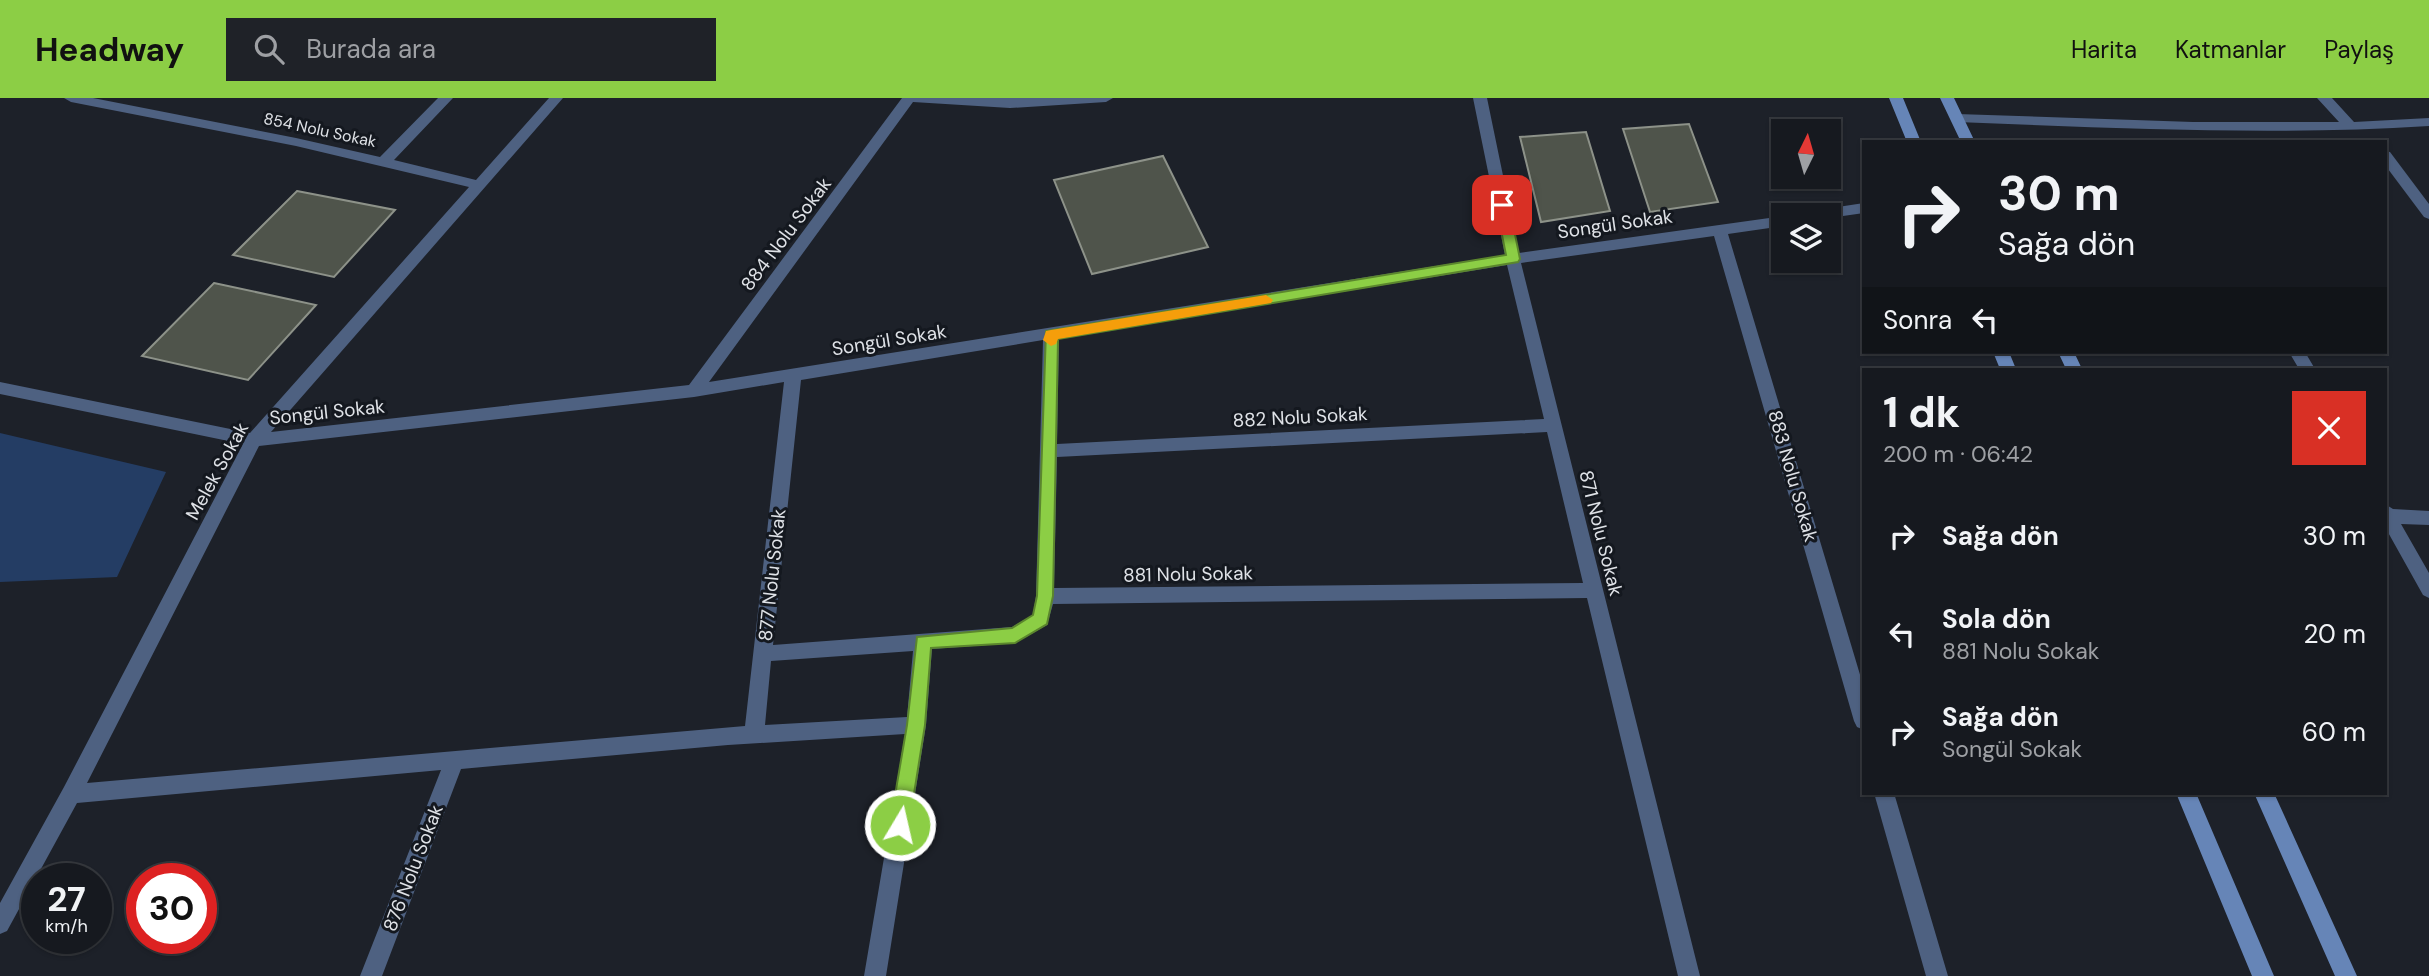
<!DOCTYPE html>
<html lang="tr">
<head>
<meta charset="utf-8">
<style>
  :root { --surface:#16191f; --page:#1f2228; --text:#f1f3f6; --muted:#9ea0a4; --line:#35383d; --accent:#8cce45 }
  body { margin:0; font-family:"DM Sans",sans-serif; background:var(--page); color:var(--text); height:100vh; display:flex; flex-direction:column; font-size:26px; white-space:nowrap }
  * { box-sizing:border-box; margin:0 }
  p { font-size:23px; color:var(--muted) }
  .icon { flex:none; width:38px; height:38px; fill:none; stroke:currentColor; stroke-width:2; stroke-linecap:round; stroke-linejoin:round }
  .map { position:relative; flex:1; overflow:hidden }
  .details { position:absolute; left:1862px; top:270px; width:525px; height:427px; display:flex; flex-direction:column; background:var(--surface); border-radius:0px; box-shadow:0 2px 5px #0004,0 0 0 2px var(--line) }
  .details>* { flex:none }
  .top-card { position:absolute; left:1862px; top:42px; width:525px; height:214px; border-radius:0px; box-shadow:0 2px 5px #0004,0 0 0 2px var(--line); background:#16191f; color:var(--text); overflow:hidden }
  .needle { width:46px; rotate:5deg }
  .tools { position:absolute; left:1771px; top:21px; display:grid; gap:14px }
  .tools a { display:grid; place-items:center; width:70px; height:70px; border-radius:0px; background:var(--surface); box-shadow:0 2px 5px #0004,0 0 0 2px var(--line); font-size:35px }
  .speed { position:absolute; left:21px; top:765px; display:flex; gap:14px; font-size:35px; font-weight:700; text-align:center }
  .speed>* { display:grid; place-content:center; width:91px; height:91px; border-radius:50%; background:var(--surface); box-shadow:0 2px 5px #0004,0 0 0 2px var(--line); line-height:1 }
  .speed small { font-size:18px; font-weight:400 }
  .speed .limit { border:10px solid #d22; background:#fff; color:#111 }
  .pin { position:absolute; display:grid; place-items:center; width:60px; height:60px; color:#fff; margin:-30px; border-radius:14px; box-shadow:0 4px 10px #0006 }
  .me { position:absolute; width:77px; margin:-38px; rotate:9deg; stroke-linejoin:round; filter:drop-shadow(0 0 5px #0008) }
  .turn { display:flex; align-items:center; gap:24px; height:147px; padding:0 21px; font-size:32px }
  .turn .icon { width:91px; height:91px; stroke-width:2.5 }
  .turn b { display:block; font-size:49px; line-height:60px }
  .then { display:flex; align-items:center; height:66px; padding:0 21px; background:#0003; gap:14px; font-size:26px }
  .round { display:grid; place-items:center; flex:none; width:74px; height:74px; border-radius:0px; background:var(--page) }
  .headline { display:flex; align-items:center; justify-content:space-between; height:119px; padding:0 21px }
  h1 { font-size:42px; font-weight:700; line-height:52px }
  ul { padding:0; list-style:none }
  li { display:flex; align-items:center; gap:21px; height:98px; padding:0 21px }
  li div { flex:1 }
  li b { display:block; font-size:26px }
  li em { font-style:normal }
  header { display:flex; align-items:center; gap:42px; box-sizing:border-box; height:98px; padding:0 35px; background:var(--accent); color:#111 }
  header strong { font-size:33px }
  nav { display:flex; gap:38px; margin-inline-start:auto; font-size:24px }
  .search { width:490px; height:63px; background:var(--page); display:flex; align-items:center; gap:18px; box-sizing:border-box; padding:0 24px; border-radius:0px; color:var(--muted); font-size:26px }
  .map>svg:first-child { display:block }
  .green { fill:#243d64 }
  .building { fill:#4f544b; stroke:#8d9289; stroke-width:2 }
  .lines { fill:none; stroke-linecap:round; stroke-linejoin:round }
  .minor { fill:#4e6181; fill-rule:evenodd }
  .secondary { fill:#6685b7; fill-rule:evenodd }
  .route { fill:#8cce45; stroke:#5b862d; stroke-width:2 }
  .slow { fill:#f59e0b }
  .labels { text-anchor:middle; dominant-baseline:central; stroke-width:6; stroke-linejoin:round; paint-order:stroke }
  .far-street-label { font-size:16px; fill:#dfe2e7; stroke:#14181f }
  .street-label { font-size:19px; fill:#dfe2e7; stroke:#14181f }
</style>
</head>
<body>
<header>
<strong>Headway</strong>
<div class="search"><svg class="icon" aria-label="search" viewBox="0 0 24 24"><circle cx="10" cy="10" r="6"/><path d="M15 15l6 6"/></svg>Burada ara</div>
<nav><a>Harita</a><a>Katmanlar</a><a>Paylaş</a></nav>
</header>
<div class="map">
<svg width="2429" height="878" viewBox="0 0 2429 878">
  <rect width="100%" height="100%" fill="#1d2129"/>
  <path class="green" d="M 0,335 L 166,374 L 117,479 L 0,484 Z"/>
  <path class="building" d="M 1689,26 L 1718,104 L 1650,114 L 1623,31 Z
    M 1586,34 L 1610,113 L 1541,124 L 1520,39 Z
    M 1163,58 L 1208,149 L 1092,176 L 1054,82 Z
    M 297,93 L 395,112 L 334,179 L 233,157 Z
    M 214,185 L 316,207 L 248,282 L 142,258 Z"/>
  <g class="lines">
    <path class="minor" d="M 64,0 L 93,0 L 296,40 L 380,59 L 438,0 L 453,0 L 394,62 L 476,82 L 549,0 L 563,0 L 271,334 L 689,287 L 902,0 L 1113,0 L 1106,4 L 1010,10 L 913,4 L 709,284 L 1505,157 L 1473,0 L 1487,0 L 1519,155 L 1783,118 L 1783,128 L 1728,136 L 1864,590 L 1864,632 L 1857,629 L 1854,623 L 1714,138 L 1521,165 L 1700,878 L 1678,878 L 1587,500 L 1053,506 L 1047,527 L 1015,545 L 932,551 L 926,627 L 886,878 L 864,878 L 905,636 L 728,647 L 461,671 L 382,878 L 360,878 L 441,672 L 77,705 L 7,833 L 0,836 L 0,805 L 64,689 L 243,346 L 0,296 L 0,284 L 250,335 L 469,89 L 296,48 L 71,4 ZM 1507,167 L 1544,321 L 1057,346 L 1059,240 ZM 1043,242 L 1036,498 L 1033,517 L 1012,529 L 773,547 L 801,282 ZM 784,284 L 745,628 L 87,685 L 259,348 L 694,299 ZM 1547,334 L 1583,485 L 1054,490 L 1057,359 ZM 913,553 L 907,619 L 765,627 L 771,563 Z
      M 2317,0 L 2332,0 L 2354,24 L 2429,20 L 2429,28 C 2272,38 2115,30 1957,24 L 1950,20 L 1957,16 L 2193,24 L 2339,24 Z
      M 2385,53 L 2390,54 L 2429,106 L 2429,121 L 2424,119 L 2385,67 Z
      M 1864,105 L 1864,115 L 1829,120 L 1829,117 L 1811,117 L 1818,112 Z
      M 2289,254 L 2305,254 L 2315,271 L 2299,271 Z
      M 2385,406 L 2393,411 L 2429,413 L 2429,427 L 2401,426 L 2429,475 L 2429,500 L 2423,497 L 2385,429 Z
      M 1874,695 L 1894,695 L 1948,878 L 1926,878 Z"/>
    <path class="secondary" d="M 1889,0 L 1903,0 L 1921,44 L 1907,44 Z
      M 1940,0 L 1954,0 L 1975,44 L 1961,44 Z
      M 1993,254 L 2009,254 L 2016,271 L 2000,271 Z
      M 2058,254 L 2074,254 L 2082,271 L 2066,271 Z
      M 2176,695 L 2196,695 L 2274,878 L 2252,878 Z
      M 2254,695 L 2274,695 L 2357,878 L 2335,878 Z"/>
  </g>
  <path class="route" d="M 1502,103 L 1509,107 L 1520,161 L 1518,164 L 1058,241 L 1053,498 L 1047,526 L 1015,545 L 931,550 L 925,627 L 909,727 L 906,734 L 900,736 L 893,734 L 890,727 L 907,627 L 917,539 L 1012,530 L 1033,517 L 1037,498 L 1046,233 L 1506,157 L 1496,107 Z"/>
  <path class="slow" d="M 1266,197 L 1273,202 L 1271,205 L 1058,241 L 1056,246 L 1051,248 L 1043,242 L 1046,233 L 1051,232 Z"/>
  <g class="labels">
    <g class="far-street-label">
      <text transform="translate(320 32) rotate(12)">854 Nolu Sokak</text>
    </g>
    <g class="street-label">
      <text transform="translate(1615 126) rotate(-8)">Songül Sokak</text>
      <text transform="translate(786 136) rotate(-53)">884 Nolu Sokak</text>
      <text transform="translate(889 242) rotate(-9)">Songül Sokak</text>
      <text transform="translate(327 314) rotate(-6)">Songül Sokak</text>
      <text transform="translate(1300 319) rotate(-3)">882 Nolu Sokak</text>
      <text transform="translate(217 373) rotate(-61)">Melek Sokak</text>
      <text transform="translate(1793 378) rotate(74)">883 Nolu Sokak</text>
      <text transform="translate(1601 435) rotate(76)">871 Nolu Sokak</text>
      <text transform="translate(1188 476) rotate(-1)">881 Nolu Sokak</text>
      <text transform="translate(772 477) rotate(-84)">877 Nolu Sokak</text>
      <text transform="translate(413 770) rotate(-69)">876 Nolu Sokak</text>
    </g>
  </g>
</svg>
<div class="tools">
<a><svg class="needle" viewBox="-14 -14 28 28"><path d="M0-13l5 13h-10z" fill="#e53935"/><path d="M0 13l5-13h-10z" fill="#9ea0a4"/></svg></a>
<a><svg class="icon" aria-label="layers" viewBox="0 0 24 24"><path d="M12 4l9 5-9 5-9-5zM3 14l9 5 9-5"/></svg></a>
</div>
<div class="speed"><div>27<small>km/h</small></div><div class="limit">30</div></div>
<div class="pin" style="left:1502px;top:107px;background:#d93025"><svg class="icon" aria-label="arrive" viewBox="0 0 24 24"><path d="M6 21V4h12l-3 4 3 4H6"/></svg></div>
<svg class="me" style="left:900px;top:727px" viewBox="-20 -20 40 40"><circle r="17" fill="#8cce45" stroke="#fff" stroke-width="3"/><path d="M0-11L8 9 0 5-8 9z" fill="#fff"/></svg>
<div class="top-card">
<div class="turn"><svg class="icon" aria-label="right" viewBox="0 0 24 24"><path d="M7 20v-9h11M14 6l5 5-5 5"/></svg><div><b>30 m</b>Sağa dön</div></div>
<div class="then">Sonra<svg class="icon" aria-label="left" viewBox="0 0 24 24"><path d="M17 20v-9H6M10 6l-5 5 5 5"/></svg></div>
</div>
<section class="details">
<div class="headline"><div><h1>1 dk</h1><p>200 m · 06:42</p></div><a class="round" style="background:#d93025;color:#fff"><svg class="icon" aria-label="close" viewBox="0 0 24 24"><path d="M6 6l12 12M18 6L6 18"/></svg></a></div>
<ul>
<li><svg class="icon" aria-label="right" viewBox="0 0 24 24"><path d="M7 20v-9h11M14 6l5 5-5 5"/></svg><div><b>Sağa dön</b></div><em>30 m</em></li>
<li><svg class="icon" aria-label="left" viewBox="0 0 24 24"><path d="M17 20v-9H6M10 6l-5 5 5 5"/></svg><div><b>Sola dön</b><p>881 Nolu Sokak</p></div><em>20 m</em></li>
<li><svg class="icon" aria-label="right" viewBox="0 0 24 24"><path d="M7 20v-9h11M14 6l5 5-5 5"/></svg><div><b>Sağa dön</b><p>Songül Sokak</p></div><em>60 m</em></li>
</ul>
</section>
</div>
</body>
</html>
